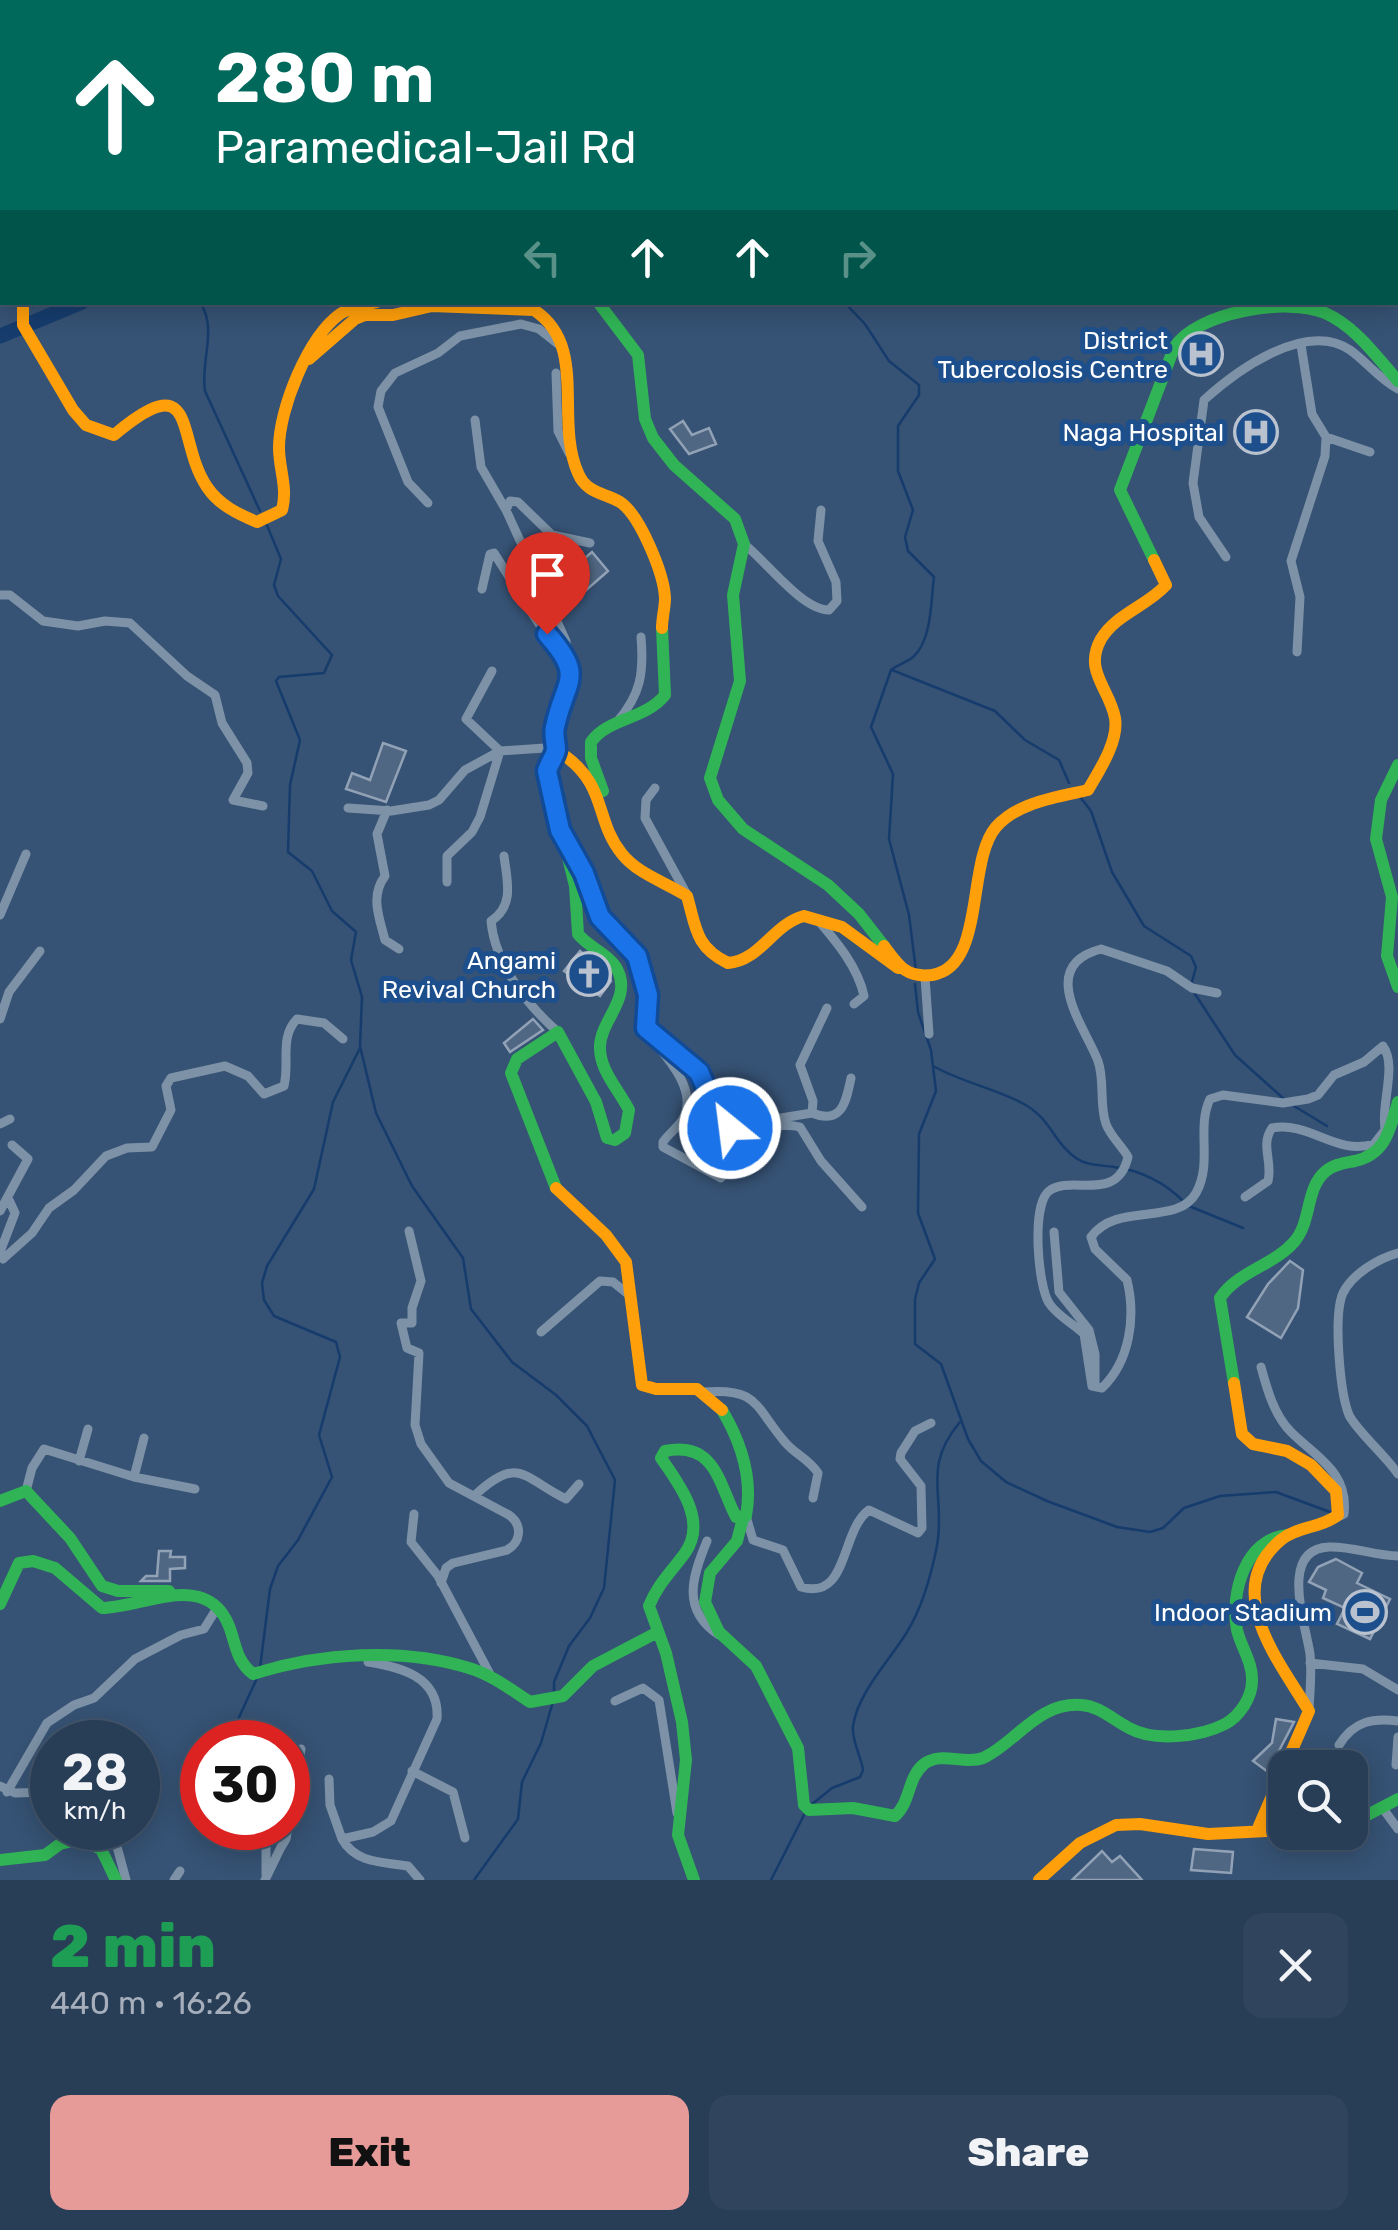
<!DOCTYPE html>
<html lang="en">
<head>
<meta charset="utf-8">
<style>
  :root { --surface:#283e57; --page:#30455d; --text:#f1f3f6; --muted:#a5aeba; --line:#44576d; --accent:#e69b98 }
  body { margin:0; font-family:Rubik,sans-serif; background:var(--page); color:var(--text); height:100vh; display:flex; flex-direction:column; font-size:38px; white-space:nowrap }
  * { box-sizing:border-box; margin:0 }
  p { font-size:32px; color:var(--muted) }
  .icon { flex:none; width:55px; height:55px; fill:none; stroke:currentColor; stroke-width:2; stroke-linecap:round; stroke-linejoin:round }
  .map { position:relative; height:1880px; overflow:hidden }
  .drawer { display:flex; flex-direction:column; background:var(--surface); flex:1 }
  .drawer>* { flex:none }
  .top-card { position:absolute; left:0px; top:0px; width:1400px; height:305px; box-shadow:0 5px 25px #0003,0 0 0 2px var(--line); background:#00695c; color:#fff; overflow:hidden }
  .tools { position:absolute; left:1268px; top:1750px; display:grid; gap:20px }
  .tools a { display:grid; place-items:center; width:100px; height:100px; border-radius:20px; background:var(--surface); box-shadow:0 5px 25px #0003,0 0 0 2px var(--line); font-size:50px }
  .speed { position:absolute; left:30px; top:1720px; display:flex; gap:20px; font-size:50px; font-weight:700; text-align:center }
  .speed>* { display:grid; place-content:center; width:130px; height:130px; border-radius:50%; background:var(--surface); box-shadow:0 5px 25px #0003,0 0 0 2px var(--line); line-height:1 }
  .speed small { font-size:25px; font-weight:400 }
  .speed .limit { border:15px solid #d22; background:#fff; color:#111 }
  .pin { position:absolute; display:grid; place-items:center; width:85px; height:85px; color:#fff; margin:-102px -42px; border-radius:50% 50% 50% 0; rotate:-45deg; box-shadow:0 0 10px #0007 }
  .pin .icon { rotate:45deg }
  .me { position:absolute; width:110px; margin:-55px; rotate:331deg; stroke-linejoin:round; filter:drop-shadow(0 0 8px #0008) }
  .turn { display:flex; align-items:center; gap:35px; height:210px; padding:0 50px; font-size:45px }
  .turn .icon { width:130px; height:130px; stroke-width:2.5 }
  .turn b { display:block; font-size:70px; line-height:85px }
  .lanes { display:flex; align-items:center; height:95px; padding:0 50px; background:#0003; justify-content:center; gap:50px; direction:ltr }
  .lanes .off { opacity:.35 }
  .round { display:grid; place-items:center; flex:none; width:105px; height:105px; border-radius:20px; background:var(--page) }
  .overview { display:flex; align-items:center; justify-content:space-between; height:170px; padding:0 50px }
  h1 { font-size:60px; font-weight:800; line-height:75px; color:#1e9e55 }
  .primary-button { display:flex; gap:20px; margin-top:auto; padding:20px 50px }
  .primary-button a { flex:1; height:115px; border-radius:20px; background:var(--accent); color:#111; font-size:40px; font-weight:800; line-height:115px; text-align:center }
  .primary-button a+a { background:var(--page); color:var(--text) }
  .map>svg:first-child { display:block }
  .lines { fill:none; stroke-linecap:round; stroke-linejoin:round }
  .stream { stroke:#163c6d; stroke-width:2.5 }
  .river { stroke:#163c6d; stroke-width:15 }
  .building { fill:#506783; stroke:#92a2b6; stroke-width:2.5 }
  .street { stroke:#7d92a7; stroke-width:9 }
  .fast { stroke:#30b455; stroke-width:12 }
  .slow { stroke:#ff9f0a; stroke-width:12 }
  .jam { stroke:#e5322d; stroke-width:12 }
  .route-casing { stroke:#114b97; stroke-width:25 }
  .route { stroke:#1a73e8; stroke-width:18 }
  .labels { text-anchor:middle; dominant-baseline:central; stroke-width:10; stroke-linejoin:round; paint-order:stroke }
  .poi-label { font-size:25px; fill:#fff; stroke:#1d4f8d; text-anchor:end }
</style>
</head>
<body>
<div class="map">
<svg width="1398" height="1880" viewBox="0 0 1398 1880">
  <rect width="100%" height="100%" fill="#365274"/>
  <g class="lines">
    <path class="stream" d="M 903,2 L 905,0
      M 200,302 C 218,330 200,361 205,391 L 260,511
      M 844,302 L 865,324 L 889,361 L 919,385 L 919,395 L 898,426 L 898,471 L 913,510 L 905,537 L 908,551 L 934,577 C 931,599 932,641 913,657 C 907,662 898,665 891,670 L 871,727 L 893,774 L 889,839 L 909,915 L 916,971
      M 266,523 L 281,559 L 274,585 L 278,596 L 332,655 L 324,673 L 279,677 L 276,681 L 300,740 L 290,785 L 288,852 L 312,871 L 332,911 L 356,932 L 351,960 L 362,997 L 360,1046 L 376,1113 L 412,1186 L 463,1258 L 471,1309 L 512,1362 L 556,1395 L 587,1426 L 615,1480 L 604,1588 L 590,1618 L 569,1646 L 554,1682 L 554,1693
      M 892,670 L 995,711 L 1025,740 L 1059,760 L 1069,783
      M 1081,798 L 1091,811 L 1112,872 L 1144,926 L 1191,956 L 1196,967 L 1192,982
      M 915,984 L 918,1012 L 931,1050 L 936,1091 L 919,1134 L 918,1213 L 935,1259 L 919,1283 L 915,1299 L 915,1344 L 941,1364 L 968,1439 L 981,1461 L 1006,1482 L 1047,1501 L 1117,1527 L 1150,1532 L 1163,1528 L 1184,1508 L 1220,1496 L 1276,1492 L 1330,1512
      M 1195,994 L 1235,1055 L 1284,1099
      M 935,1067 C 964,1083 994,1088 1022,1103 C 1051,1118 1053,1142 1076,1158 C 1087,1166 1101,1165 1114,1167 C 1139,1170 1165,1182 1183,1201
      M 1294,1106 L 1327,1126
      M 1189,1206 L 1243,1228
      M 260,1668 L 270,1589 L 278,1566 L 298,1540 L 332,1477 L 319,1435 L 340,1357 L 336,1342 L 274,1316 L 264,1300 L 262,1283 L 267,1266 L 314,1189 L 333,1102 L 360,1048
      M 230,1737 L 258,1676
      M 811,1805 L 832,1788 L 860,1777 L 863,1770 C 861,1756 851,1739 853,1726 C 858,1692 890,1660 907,1632 C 923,1606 931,1576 937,1546 C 946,1495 921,1468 960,1422
      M 474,1880 L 518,1819 L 522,1782 L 541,1743 L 552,1705
      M 771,1880 L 806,1811"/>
    <path class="river" d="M 316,2 L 318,0
      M 0,336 L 82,302"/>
  </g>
  <path class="building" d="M 683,421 L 692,435 L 709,428 L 716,444 L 689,454 L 670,429 Z
    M 545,540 L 572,569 L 592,552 L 608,571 L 577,598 L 535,547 Z
    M 383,743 L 406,751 L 386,802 L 346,789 L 352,773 L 370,780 Z
    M 580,951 L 609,975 L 611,981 L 600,996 L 564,971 Z
    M 533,1019 L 543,1030 L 510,1052 L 504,1043 Z
    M 1290,1261 L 1303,1270 L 1298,1308 L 1281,1338 L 1247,1317 L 1268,1284 Z
    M 159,1551 L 171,1551 L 170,1557 L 185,1557 L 185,1568 L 170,1569 L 170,1581 L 141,1581 L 146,1576 L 157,1576 Z
    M 1336,1559 L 1362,1573 L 1357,1583 L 1390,1599 L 1370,1639 L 1337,1624 L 1345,1608 L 1323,1598 L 1326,1590 L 1309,1582 L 1318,1567 Z
    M 1276,1719 L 1294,1722 L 1268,1772 L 1253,1761 L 1272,1743 Z
    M 1194,1849 L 1233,1852 L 1231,1873 L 1191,1870 Z
    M 1102,1851 L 1112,1862 L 1120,1856 L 1142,1880 L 1072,1880 Z"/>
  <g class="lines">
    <path class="street" d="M 1260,0 L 1262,2
      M 29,2 L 30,0
      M 132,2 L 134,0
      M 215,2 L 215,0
      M 556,373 L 558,431 L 569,453
      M 475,420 L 481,467 L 506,510 L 566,641 L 569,688 L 554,731 L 556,755
      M 1326,437 L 1370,452
      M 428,503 L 408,482 L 378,407 L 381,391 L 395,373 L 438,353 L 460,336 L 521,324 L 539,329 L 563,348
      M 506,510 L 510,501 L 518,502 L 552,535 L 590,543
      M 744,544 C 767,562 802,610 829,610 L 837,601 L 836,582 L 818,541 L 821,510
      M 1226,557 L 1199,517 L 1193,483 L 1204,400 C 1236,371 1305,320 1350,350 C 1367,362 1379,379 1398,389
      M 482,589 L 490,554 L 494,553 L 539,624 L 567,655
      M 0,595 L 10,595 L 43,621 L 78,626 L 105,621 L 130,623 L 187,676 L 215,695 L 222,723 L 247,763 L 248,773 L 233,800 L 263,806
      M 1297,652 L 1300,597 L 1291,561 L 1325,456 L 1326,437 L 1312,414 L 1301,345
      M 617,722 C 641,694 644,673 641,637
      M 655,788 L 646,800 L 645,818 L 686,893
      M 348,808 L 391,811 L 429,805 L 439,800 L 465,770 L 500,751 L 466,719 L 492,671
      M 387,810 L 377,834 L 385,876 C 370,896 379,917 385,940 L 399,949
      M 567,841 L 599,917 L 637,956 L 647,995 L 647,1028 L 699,1072 L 719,1115 L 726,1120 L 757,1122 L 812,1113 L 813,1101 L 800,1065 L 827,1008
      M 504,856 C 507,880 515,906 491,921 C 495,964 527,1005 558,1032
      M 447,882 L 447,856 L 472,832 L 480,817 L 500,751 L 545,748 L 556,755
      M 0,915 L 26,854
      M 817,919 C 836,941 858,967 864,996 L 854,1004
      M 925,977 L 929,1034
      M 1217,993 L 1192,988 L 1167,971 L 1101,949 C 1036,966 1085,1027 1098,1061 C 1105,1081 1099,1104 1106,1124 C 1111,1137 1122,1146 1128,1157 C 1117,1204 1071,1174 1049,1191 C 1031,1205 1038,1286 1049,1303 C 1057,1316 1073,1323 1084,1334 L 1092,1386 L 1102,1388 C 1130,1361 1136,1317 1127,1280 L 1095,1249 L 1091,1237 C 1117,1201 1177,1227 1196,1193 C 1213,1163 1196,1128 1210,1099 L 1223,1095 L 1283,1103 L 1308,1099 L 1318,1095 L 1334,1075 L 1364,1062 L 1383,1046 C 1398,1067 1379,1106 1386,1135
      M 0,1019 L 9,992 L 40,951
      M 657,1045 C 672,1063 696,1092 684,1117 C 679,1127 669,1133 663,1142 L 663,1147 L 721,1178
      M 812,1113 C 842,1125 846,1102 851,1078
      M 722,1122 C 744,1140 774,1120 800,1127 L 821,1161 L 862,1207
      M 0,1124 L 10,1119
      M 1245,1197 L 1268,1181 C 1273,1162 1260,1145 1272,1128 C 1310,1121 1336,1156 1374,1144 L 1385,1130
      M 0,1211 L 28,1159 L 12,1145
      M 409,1231 L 421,1281 L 412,1308 L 412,1323 L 401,1323 L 407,1348 L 419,1353 L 415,1425 L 421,1444 L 449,1483 L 509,1515 C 523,1525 521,1542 507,1550 L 453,1563 L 446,1568 L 441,1583
      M 1054,1232 L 1059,1292 L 1089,1330 L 1095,1354 L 1095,1385
      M 0,1252 L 15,1213 L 9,1200
      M 1398,1253 C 1379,1258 1352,1274 1343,1293 C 1333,1315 1340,1393 1349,1415 C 1356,1430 1386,1456 1398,1474
      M 0,1256 L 3,1259 L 32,1233 L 49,1208 L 74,1190 L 106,1156 L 127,1148 L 152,1147 L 171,1110 L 166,1086 L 171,1078 L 225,1066 L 248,1076 L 264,1094 L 284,1086 C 290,1061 279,1038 297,1019 L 324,1023 L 343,1039
      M 541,1332 L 600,1281 L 613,1282 L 628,1294
      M 1261,1367 C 1267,1389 1274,1415 1291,1432 C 1316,1457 1349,1472 1344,1514 L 1336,1518
      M 704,1392 C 758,1388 754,1405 784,1441 C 794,1454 808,1458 818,1473 L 813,1498
      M 79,1461 L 88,1429
      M 134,1477 L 144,1438
      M 26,1491 L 32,1468 L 44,1449 L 134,1477 L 195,1489
      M 474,1496 C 519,1454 523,1478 566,1499 L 579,1484
      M 414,1514 L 411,1542 L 438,1576 L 491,1676
      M 746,1516 L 753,1540 L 783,1550 L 801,1587 C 849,1601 840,1531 869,1510 L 918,1533 L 922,1528 L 921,1486 L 900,1459 L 901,1453 L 915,1431 L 931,1423
      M 707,1541 C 692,1577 681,1610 719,1635
      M 368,1662 C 401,1667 440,1677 437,1719 L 391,1821 L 373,1832 L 342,1839 C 356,1864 384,1862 408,1866 L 420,1880
      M 1310,1663 L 1363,1669 L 1398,1690
      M 615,1701 L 643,1688 L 659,1700 L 677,1813
      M 1309,1709 C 1310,1691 1312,1672 1310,1654 C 1306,1625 1278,1549 1329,1547 C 1352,1546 1375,1556 1398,1556
      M 1339,1745 C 1354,1721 1372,1718 1398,1721
      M 1396,1765 L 1398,1737
      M 412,1771 L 453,1792 L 465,1838
      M 329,1779 L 330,1805 L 342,1839
      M 0,1786 L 15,1793 L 52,1792
      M 7,1792 L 47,1723 L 74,1705 L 94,1698 L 135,1659 L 181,1635 L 204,1629 L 217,1608
      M 1384,1810 L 1398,1829
      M 112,1828 L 126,1880
      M 266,1828 L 266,1875
      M 280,1849 L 286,1839 L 301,1749
      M 174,1880 L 180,1871
      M 265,1880 L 281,1847"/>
    <path class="fast" d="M 101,2 L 104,0
      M 883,2 L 884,0
      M 598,302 L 638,355 L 645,419 L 653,438 L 674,465 L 735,519 L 744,544 L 733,595 L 740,681 L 710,778 L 718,800 L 743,829 L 828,885 L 859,914 L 884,946
      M 1154,560 L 1120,490 L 1174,348 C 1195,312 1288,297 1325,313 C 1355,326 1377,357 1398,381
      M 1398,765 L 1381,800 L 1376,839 L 1392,897 L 1387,956 L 1398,987
      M 603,791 L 591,758 L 591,742 C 609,717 645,720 665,695 L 662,628
      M 556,1188 L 511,1073 L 517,1059 L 558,1032 L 596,1102 L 607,1138 L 615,1140 L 625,1133 L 629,1110 C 619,1090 599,1070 600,1046 C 601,1020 631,999 618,971 C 611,955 589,948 578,934 L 575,886 L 557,812
      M 1234,1383 L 1220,1298 C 1238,1271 1273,1266 1294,1242 C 1312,1222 1305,1188 1326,1171 C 1334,1164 1345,1163 1355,1161 C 1386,1154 1390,1129 1398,1102
      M 0,1501 L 26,1491 L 70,1538 L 102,1586 L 118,1591 L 169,1591
      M 743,1518 L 737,1541 L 710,1573 L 705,1602 L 719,1632 L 756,1666 L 798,1748 L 804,1805 L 809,1810 L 853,1808 L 895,1816 C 911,1802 907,1778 924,1764 C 941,1751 964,1765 983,1758 C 1015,1744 1037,1702 1081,1705 C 1100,1706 1113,1720 1129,1728 C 1154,1742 1200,1737 1225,1724 C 1240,1716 1252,1697 1252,1681 C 1253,1663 1241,1647 1237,1630 C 1230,1594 1245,1538 1288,1535
      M 0,1604 L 19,1563 L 33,1561 L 55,1568 L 102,1608 C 144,1607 207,1570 229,1626 C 236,1644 236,1661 253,1674 C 319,1653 402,1647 469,1668 C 492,1675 510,1689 530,1702 L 563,1696 L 593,1666 L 656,1633
      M 1350,1824 L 1398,1799
      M 0,1860 L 45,1855 L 60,1844 L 80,1839 L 101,1849 L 116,1880
      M 694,1880 L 678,1835 L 686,1760 L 682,1722 L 666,1653 L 649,1606 C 657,1585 672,1571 685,1553 C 708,1521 679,1484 661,1458 L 665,1451 C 716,1441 719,1485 736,1517 L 746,1516 C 753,1479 741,1442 722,1410"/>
    <path class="slow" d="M 23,302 L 23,325 L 73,410 L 86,425 L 114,435 C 200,363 175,440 207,487 C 219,505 238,514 257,522 L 282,510 C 288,488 279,469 279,448 C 279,409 308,337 340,314 C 350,307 365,305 377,302
      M 309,359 L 355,319 L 365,315 L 393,315 L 432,306 L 534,310 C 589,346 554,419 578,473 C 586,493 604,493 620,502 C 640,515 664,574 665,598 C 665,608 662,618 662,628
      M 557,812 L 547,771 L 552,758 L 564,755 C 608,787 594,819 622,854 C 638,874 665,882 687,896 C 696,927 695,947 728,963 C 760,961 773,924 804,916 L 842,927 L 898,968
      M 884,946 C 899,966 906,978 932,975 C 986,967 966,862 996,827 C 1018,802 1057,797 1088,790 C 1099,771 1119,741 1115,718 C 1110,689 1083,671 1101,639 C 1116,614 1147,606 1166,585 L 1154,560
      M 556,1188 L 606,1235 L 626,1262 L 642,1385 L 656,1389 L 697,1389 L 722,1410
      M 1234,1383 L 1242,1434 L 1253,1444 L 1287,1451 L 1311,1465 L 1336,1491 L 1338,1515 C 1321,1528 1299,1526 1282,1539 C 1219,1590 1280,1662 1309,1711 L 1259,1826
      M 1039,1880 L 1080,1843 L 1116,1825 L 1140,1824 L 1208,1834 L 1285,1830"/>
    <path class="jam" d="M 941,2 L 946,0"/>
  </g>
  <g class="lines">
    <g class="route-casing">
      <path id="route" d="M 547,634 C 586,678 565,679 555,727 C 553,735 556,742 556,750 C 555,756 549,764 547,771 L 560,830 L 584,873 L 600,917 L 637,956 L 648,995 L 646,1028 L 699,1072 L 722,1124 L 730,1128"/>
    </g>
    <use href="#route" class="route"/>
  </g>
  <defs>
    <g id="hospital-ring" transform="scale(2.25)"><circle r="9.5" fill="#1d4f8d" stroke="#b9c2ce" stroke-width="1.5"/><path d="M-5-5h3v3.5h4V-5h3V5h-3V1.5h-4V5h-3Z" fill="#b9c2ce"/></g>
    <g id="church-ring" transform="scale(2.25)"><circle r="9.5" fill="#1d4f8d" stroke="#b9c2ce" stroke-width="1.5"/><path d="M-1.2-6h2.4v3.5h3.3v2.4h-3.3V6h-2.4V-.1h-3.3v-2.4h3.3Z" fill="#b9c2ce"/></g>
    <g id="stadium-ring" transform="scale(2.25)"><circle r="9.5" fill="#1d4f8d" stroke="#b9c2ce" stroke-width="1.5"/><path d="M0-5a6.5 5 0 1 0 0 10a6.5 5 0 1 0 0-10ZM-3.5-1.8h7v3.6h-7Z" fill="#b9c2ce"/></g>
  </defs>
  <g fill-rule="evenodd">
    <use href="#hospital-ring" x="1201" y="354"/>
    <use href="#hospital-ring" x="1256" y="432"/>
    <use href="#church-ring" x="589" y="974"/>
    <use href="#stadium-ring" x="1365" y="1612"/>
  </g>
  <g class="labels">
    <g class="poi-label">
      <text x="1168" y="340">District<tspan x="1168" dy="29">Tubercolosis Centre</tspan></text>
      <text x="1224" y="432">Naga Hospital</text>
      <text x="556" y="960">Angami<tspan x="556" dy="29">Revival Church</tspan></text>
      <text x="1332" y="1612">Indoor Stadium</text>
    </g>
  </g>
</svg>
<div class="tools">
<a><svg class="icon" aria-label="search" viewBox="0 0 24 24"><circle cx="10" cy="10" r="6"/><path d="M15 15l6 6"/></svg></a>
</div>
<div class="speed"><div>28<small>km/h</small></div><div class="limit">30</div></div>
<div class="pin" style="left:547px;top:634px;background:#d93025"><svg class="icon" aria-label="arrive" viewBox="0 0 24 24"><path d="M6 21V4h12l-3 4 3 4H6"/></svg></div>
<svg class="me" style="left:730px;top:1128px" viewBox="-20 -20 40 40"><circle r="17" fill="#1a73e8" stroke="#fff" stroke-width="3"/><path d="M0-11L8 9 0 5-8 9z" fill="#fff"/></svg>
<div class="top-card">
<div class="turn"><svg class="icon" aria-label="ahead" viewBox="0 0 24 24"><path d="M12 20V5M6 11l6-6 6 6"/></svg><div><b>280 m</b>Paramedical-Jail Rd</div></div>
<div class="lanes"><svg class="icon off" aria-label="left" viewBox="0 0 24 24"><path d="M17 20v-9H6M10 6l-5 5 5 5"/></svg><svg class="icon" aria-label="ahead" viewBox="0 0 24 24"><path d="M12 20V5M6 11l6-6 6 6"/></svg><svg class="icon" aria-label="ahead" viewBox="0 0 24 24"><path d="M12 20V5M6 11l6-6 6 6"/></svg><svg class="icon off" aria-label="right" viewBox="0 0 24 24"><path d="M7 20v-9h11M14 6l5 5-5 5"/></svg></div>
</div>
</div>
<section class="drawer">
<div class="overview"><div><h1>2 min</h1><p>440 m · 16:26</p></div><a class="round"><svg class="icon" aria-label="close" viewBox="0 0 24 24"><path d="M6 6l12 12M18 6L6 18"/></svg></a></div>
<div class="primary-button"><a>Exit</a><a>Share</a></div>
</section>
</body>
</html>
